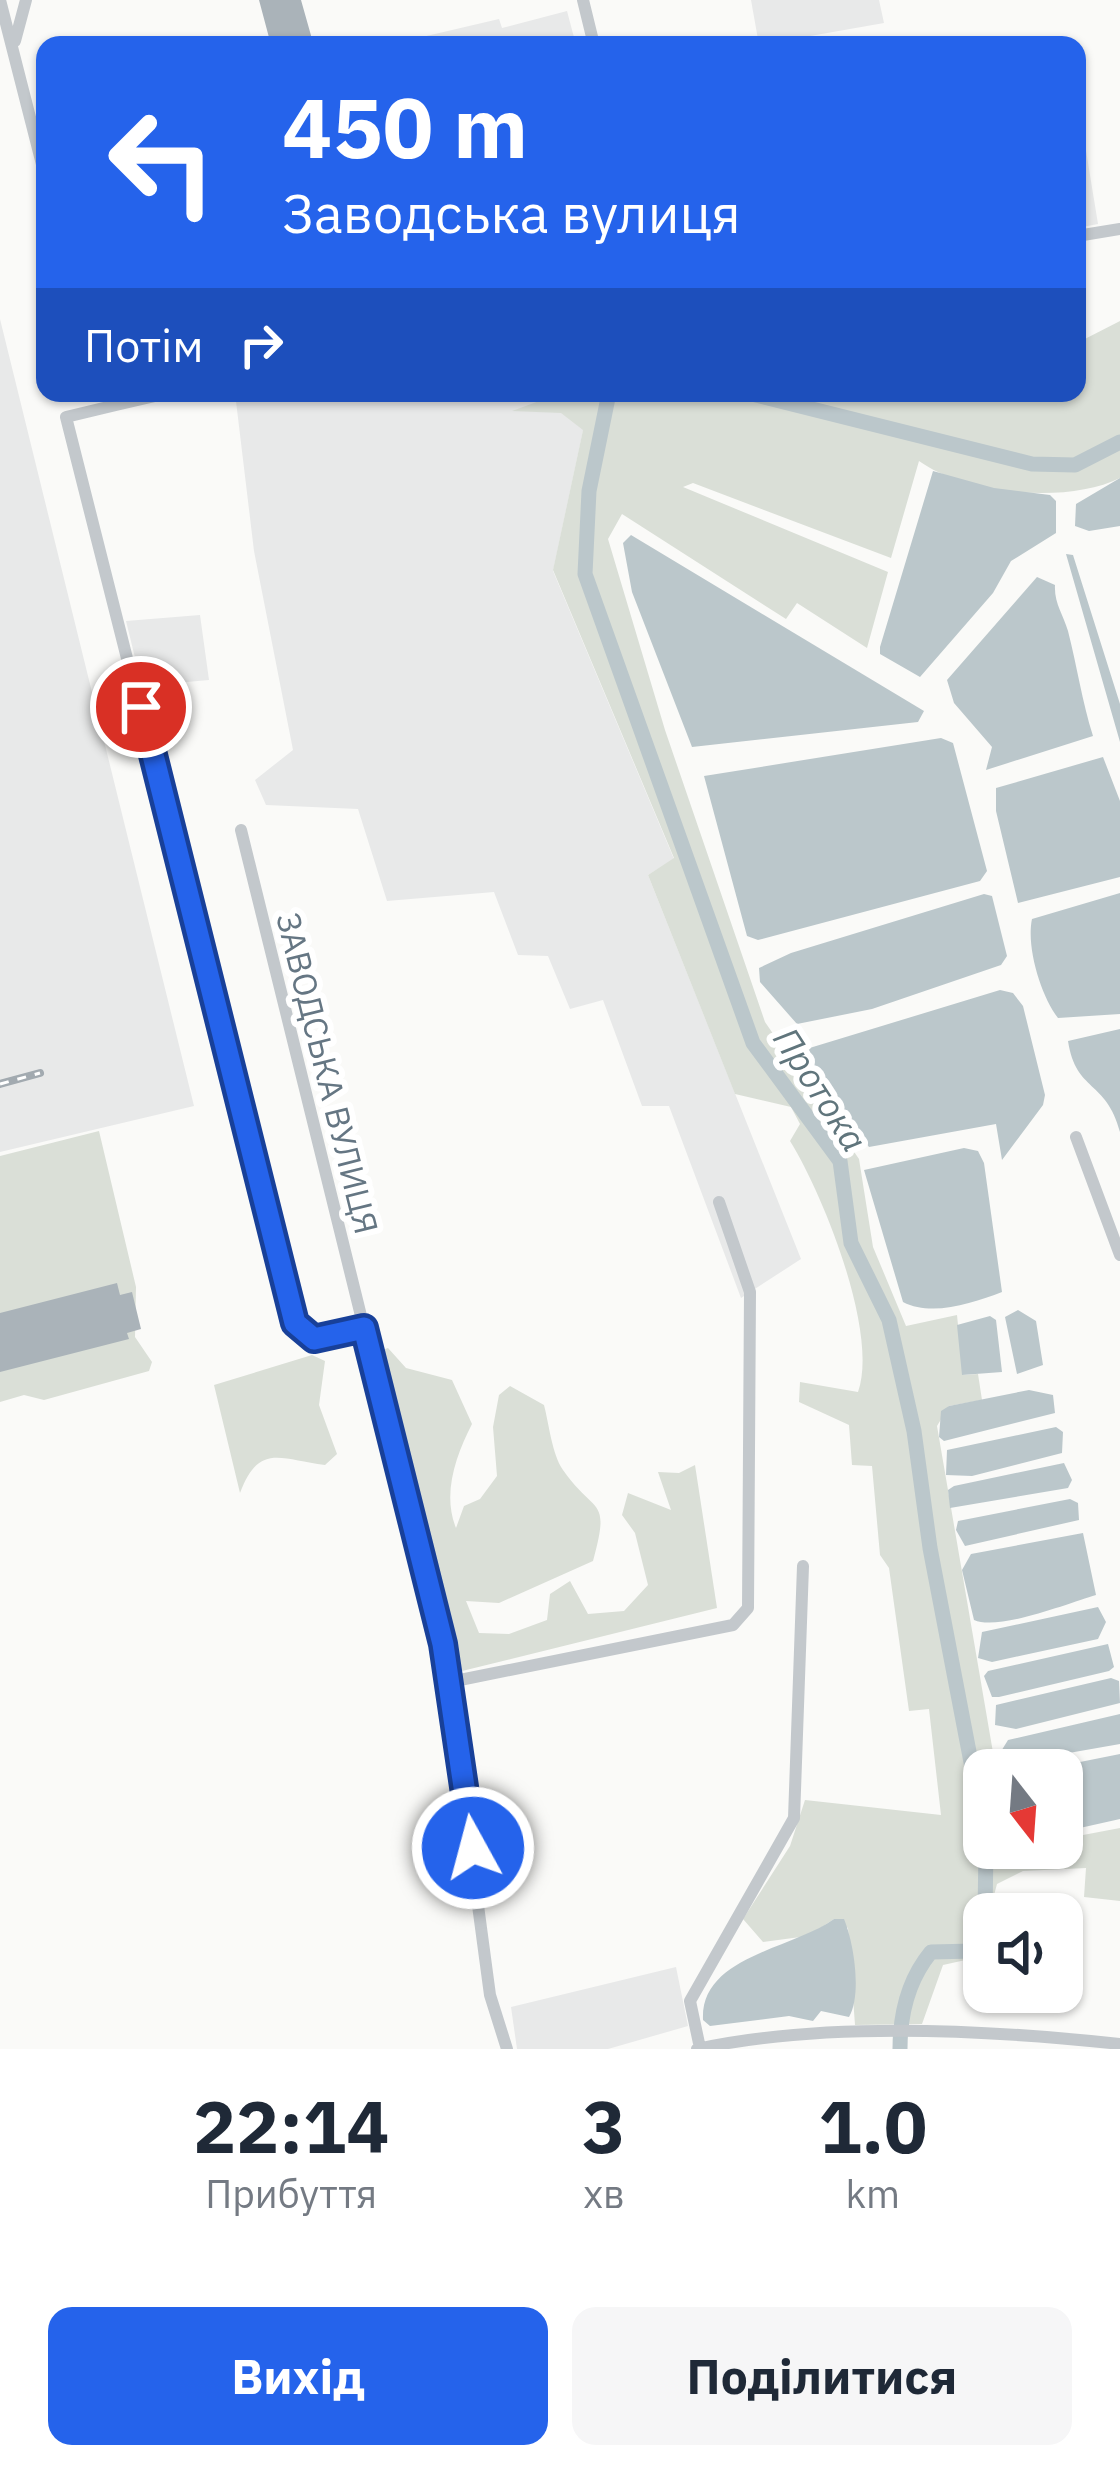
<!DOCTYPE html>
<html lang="uk">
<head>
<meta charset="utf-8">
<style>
  :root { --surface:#fff; --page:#f6f6f7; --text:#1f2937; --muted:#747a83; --accent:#2563eb }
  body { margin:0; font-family:"IBM Plex Sans",sans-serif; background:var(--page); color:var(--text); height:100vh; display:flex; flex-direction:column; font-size:45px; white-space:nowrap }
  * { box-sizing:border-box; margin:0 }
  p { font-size:39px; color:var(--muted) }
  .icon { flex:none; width:66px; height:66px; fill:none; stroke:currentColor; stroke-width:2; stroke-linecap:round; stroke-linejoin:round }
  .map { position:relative; height:2049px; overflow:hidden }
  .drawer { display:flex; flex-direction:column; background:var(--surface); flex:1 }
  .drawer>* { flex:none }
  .top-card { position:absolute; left:36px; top:36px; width:1050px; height:366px; border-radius:24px; box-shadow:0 3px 9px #0004; background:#2563eb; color:#fff; overflow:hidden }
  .needle { width:78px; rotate:163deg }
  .fabs { position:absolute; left:963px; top:1749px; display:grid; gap:24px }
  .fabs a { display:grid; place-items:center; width:120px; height:120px; border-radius:24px; background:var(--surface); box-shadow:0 3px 9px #0004; font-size:60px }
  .pin { position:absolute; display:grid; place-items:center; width:102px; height:102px; color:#fff; margin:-51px; border:6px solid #fff; border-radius:50%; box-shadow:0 3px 12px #0007 }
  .me { position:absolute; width:132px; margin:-66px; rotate:353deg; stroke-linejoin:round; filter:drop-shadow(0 0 9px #0008) }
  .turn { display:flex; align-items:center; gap:42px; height:252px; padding:0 48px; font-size:54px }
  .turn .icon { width:156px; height:156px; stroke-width:2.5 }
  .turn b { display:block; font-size:84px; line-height:102px }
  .then { display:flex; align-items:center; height:114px; padding:0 48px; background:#0003; gap:24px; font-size:45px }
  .eta { display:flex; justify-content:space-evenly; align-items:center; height:204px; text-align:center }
  .eta b { font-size:72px; font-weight:700; line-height:84px }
  .button { display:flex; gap:24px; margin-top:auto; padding:24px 48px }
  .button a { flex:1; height:138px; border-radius:24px; background:var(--accent); color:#fff; font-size:48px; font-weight:700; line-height:138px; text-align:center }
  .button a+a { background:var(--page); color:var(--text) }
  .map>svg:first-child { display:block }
  .built { fill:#e8e9e9 }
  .green { fill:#dadfd7 }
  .water { fill:#bbc7cb }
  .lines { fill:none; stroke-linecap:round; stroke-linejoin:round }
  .river { stroke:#bbc7cb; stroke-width:15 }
  .building { fill:#aab3b9 }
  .minor { stroke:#c3c8cc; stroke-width:12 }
  .rail-casing { stroke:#a2aab0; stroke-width:8 }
  .rail { stroke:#fff; stroke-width:3; stroke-dasharray:9; stroke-linecap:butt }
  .route-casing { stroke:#184099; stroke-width:30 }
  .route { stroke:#2563eb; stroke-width:21 }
  .labels { text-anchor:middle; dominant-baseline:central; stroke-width:12; stroke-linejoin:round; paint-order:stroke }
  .street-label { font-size:33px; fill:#657683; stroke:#fff }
  .water-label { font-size:36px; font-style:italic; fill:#60757c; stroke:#fff }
</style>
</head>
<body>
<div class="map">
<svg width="1120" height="2049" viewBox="0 0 1120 2049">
  <rect width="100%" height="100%" fill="#fafaf8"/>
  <path class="built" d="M 751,0 L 879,0 L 884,23 L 759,45 Z
    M 567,11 L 576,45 L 405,41 L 499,19 L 502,28 Z
    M 1082,126 L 1098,224 L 1077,228 L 1077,127 Z
    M 0,319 L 194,1106 L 0,1152 Z
    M 235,393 L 569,393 L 587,412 L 553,571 L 674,859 L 648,875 L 801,1259 L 741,1298 L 669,1106 L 642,1106 L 603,1000 L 570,1009 L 548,956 L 518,955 L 494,892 L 387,901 L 358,809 L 266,805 L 255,780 L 293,750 L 254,551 Z
    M 200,615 L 209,680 L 142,686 L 126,621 Z
    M 676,1967 L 688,2026 L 608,2049 L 517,2049 L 511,2007 Z"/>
  <path class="green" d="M 1120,321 L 1120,478 C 1068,504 966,495 919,461 L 891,558 L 693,483 L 683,487 L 888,572 L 867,648 L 797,603 L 786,619 L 622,514 L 608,539 L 665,730 L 765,1022 L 859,1159 L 873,1247 L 906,1326 L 957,1315 L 963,1375 L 978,1374 L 982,1400 L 949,1406 L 937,1426 L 996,1770 L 984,1770 L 984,1848 L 1062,1848 L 1062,1839 L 1120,1828 L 1120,1901 L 1084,1897 L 1086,1868 L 1023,1871 L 997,1884 L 989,1914 L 984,1914 L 979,1957 L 943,1965 L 922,2024 L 855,2025 L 848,1928 L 834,1919 L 808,1936 L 763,1942 L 743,1919 L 790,1846 L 805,1800 L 941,1815 L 929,1709 L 909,1711 L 889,1568 L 880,1555 L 872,1466 L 852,1465 L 849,1425 L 799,1402 L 800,1382 L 858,1392 C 879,1333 823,1194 790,1141 L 800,1124 L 791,1107 L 735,1094 L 648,875 L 674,858 L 553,570 L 583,430 L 561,413 L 512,411 L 561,393 L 1077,393 L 1077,343 Z
    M 99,1131 L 136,1287 L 135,1337 L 152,1362 L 149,1371 L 44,1400 L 24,1395 L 0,1402 L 0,1156 Z
    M 388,1348 L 406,1368 L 452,1380 L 472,1424 C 456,1455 442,1494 456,1528 L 464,1506 L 480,1499 L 497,1476 L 493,1427 L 499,1395 L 510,1386 L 544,1405 C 549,1424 552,1454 563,1470 C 595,1516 611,1495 593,1561 L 499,1603 L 466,1601 L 479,1633 L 509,1634 L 547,1620 L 550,1594 L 570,1581 L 588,1614 L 624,1611 L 648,1585 L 635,1533 L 622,1515 L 628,1493 L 671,1510 L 658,1472 L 679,1473 L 695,1465 L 717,1608 L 458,1672 L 377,1352 Z
    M 312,1355 L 325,1361 L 319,1405 L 337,1454 L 325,1465 C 279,1459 259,1443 240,1493 L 214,1385 Z"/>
  <path class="water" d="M 933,471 L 994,488 L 1050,495 L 1056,501 L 1056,533 L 1011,561 L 993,593 L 920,677 L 880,654 L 880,647 Z
    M 1120,478 L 1120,526 L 1089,531 L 1075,526 L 1076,504 Z
    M 631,535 L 924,711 L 918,722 L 692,747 L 632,592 L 623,543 Z
    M 1066,554 L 1073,555 L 1120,704 L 1120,742 Z
    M 1037,577 L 1055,585 C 1054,603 1063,614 1068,631 C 1077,666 1082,701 1093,736 L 986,770 L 992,747 L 954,703 L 947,680 Z
    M 941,738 L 953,743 L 987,871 L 980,881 L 758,940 L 747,936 L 704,776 Z
    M 1103,757 L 1120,801 L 1120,877 L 1018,903 L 996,811 L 996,788 Z
    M 1120,893 L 1120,1014 L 1058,1018 C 1041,996 1026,947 1032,919 Z
    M 984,894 L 992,896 L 1007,956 L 1001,965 L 872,1009 L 797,1024 L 760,982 L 759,968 L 791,953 Z
    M 1000,990 L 1013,993 L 1023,1006 L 1045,1095 L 1043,1105 L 1002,1160 L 996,1124 L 869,1147 L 800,1058 L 803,1050 Z
    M 1120,1029 L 1120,1132 C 1106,1079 1076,1093 1068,1041 Z
    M 964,1148 L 978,1151 L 984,1163 L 1002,1292 C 973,1303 932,1317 903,1302 L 864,1170 Z
    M 1018,1310 L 1036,1321 L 1043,1365 L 1017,1374 L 1005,1317 Z
    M 990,1316 L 996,1320 L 1002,1372 L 962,1375 L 957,1325 Z
    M 1029,1390 L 1053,1395 L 1055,1413 L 944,1441 L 939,1437 L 941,1411 L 949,1406 Z
    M 1056,1427 L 1063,1432 L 1062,1453 L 972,1476 L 946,1475 L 947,1450 Z
    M 1064,1463 L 1072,1480 L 1068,1488 L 950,1508 L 948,1490 L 954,1486 Z
    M 1070,1499 L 1078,1503 L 1079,1520 L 965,1546 L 956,1530 L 958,1521 Z
    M 1083,1533 L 1096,1595 C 1069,1603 999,1631 974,1620 L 962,1570 L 971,1554 Z
    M 1098,1607 L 1106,1622 L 1098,1639 L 992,1662 L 978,1658 L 982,1632 Z
    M 1108,1644 L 1114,1667 L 1109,1671 L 999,1697 L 992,1697 L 984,1676 L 988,1671 Z
    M 1111,1678 L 1119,1681 L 1120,1703 L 1016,1729 L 995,1725 L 996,1705 Z
    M 1120,1714 L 1120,1744 L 1012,1763 L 1000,1753 L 1008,1740 Z
    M 1120,1754 L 1120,1819 L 1062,1832 L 1062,1770 L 1040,1770 Z
    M 834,1919 L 844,1919 C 854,1943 862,1995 849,2017 L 821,2011 L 813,2021 L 789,2016 L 710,2026 L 703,2020 C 700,1956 793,1949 834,1919 Z"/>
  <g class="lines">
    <path class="river" d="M 609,393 L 589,491 L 585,574 L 753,1043 L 840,1161 L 851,1243 L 889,1320 L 914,1431 L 930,1548 L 984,1830
      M 748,393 L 1032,464 L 1075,465 L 1120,442
      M 985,1914 L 986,1848
      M 900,2049 C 900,2013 908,1980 931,1952 L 974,1951 L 984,1923"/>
  </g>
  <path class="building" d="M 259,0 L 301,0 L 312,39 L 271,45 Z
    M 117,1283 L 120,1295 L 132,1292 L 141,1329 L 127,1333 L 129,1339 L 0,1372 L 0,1313 Z"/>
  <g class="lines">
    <path class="minor" d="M 0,0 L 45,176
      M 583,0 L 594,45
      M 15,41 L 26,0
      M 1077,236 L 1120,229
      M 112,393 L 116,405 L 66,417 L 295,1323 L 314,1339 L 364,1328 L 443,1644 L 490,1995 L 507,2049
      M 116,405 L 168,393
      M 241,830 L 364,1328
      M 1076,1137 L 1120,1255
      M 450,1682 L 733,1625 L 748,1608 L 750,1292 L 719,1202
      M 700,2048 L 690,2001 L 794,1818 L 803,1566
      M 697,2049 C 826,2021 990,2030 1120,2044"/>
    <g class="rail-casing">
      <path id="rail" d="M 0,1084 L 40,1073"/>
    </g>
    <use href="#rail" class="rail"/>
  </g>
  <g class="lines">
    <g class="route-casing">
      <path id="route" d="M 141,707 L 295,1323 L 314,1339 L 364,1328 L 443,1644 L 473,1848"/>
    </g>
    <use href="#route" class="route"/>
  </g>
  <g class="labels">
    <g class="street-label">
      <text transform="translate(328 1073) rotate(76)">ЗАВОДСЬКА ВУЛИЦЯ</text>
    </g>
    <g class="water-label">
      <text transform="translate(821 1089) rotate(57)">Протока</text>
    </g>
  </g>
</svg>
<div class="fabs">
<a><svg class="needle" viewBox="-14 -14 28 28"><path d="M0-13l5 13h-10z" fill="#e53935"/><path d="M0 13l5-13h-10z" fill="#747a83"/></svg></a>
<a><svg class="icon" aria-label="sound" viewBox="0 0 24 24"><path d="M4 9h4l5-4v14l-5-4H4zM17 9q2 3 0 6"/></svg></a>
</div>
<div class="pin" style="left:141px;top:707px;background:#d93025"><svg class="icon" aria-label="arrive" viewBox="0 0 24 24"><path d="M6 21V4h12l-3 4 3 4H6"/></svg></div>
<svg class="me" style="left:473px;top:1848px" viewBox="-20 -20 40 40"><circle r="17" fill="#2563eb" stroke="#fff" stroke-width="3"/><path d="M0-11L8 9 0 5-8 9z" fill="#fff"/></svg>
<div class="top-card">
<div class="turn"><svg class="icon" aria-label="left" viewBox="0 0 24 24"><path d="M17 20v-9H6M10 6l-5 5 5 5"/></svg><div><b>450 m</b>Заводська вулиця</div></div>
<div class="then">Потім<svg class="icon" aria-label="right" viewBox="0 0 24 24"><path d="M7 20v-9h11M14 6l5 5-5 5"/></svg></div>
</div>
</div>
<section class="drawer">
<div class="eta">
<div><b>22:14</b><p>Прибуття</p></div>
<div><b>3</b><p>хв</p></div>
<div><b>1.0</b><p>km</p></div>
</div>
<div class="button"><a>Вихід</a><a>Поділитися</a></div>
</section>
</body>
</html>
